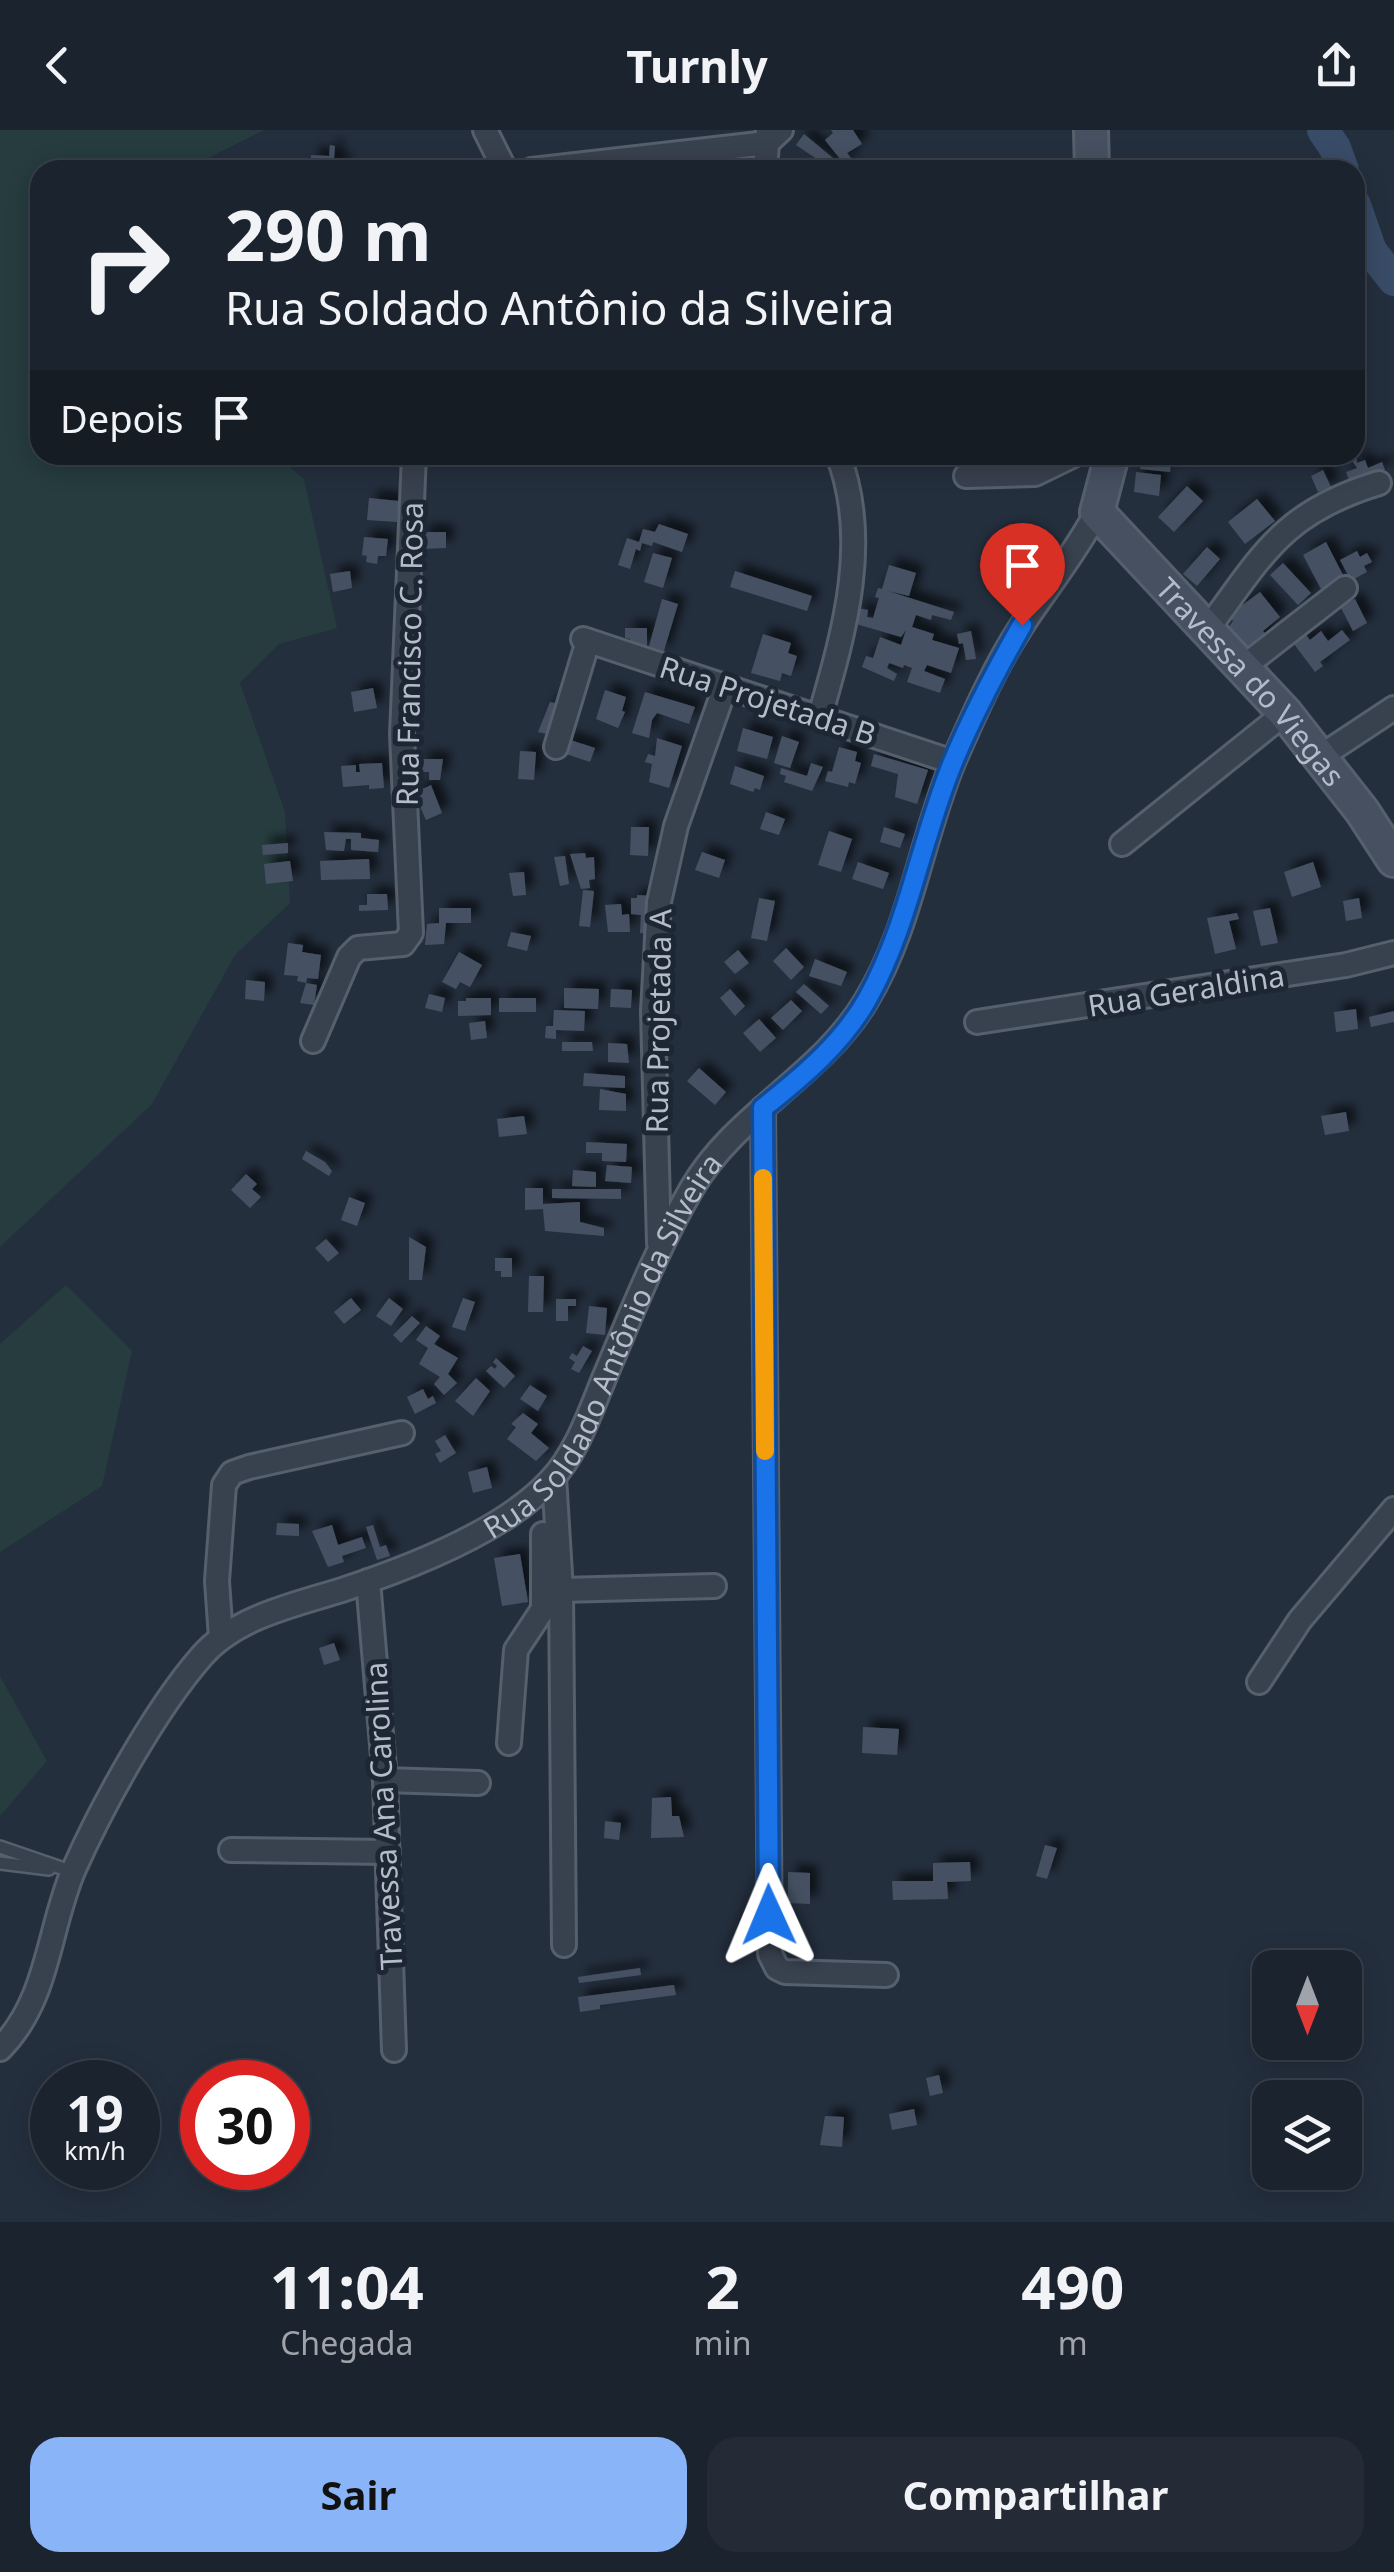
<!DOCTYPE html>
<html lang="pt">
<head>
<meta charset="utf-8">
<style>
  :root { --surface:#1b232e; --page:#242b36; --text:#f1f3f6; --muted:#a0a4aa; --line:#39404a; --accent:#8ab4f8 }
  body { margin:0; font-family:"Noto Sans",sans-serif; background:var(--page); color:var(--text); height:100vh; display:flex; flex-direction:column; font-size:38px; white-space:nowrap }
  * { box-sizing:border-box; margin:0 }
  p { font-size:32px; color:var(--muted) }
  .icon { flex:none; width:55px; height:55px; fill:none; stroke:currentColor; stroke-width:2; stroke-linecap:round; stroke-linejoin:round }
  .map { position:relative; height:2092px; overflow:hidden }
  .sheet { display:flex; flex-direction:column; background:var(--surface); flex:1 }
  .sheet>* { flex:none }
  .top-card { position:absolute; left:30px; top:30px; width:1335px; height:305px; border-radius:30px; box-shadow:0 5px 25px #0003,0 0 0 2px var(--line); background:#1b232e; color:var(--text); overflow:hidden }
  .needle { width:65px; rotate:180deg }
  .tools { position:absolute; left:1252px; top:1820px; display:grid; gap:20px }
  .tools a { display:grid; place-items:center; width:110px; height:110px; border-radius:20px; background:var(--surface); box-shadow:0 5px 25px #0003,0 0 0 2px var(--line); font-size:50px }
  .speed { position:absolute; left:30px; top:1930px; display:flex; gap:20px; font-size:50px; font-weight:700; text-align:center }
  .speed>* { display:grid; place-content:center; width:130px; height:130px; border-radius:50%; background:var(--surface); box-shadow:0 5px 25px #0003,0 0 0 2px var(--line); line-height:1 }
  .speed small { font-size:25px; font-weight:400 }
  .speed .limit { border:15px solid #d22; background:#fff; color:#111 }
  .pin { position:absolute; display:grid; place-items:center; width:85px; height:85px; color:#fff; margin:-102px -42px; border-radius:50% 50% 50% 0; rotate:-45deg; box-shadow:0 0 10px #0007 }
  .pin .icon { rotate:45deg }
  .me { position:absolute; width:110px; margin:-55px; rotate:359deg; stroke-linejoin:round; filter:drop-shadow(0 0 8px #0008) }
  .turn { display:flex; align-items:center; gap:35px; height:210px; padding:0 30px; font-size:45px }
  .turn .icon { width:130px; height:130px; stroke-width:2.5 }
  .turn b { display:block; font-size:70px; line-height:85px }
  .then { display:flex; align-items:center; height:95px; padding:0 30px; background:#0003; gap:20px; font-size:38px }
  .eta { display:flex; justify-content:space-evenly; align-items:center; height:170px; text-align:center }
  .eta b { font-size:60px; font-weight:700; line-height:70px }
  .button { display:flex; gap:20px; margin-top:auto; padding:20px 30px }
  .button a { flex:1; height:115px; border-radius:30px; background:var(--accent); color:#111; font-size:40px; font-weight:700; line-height:115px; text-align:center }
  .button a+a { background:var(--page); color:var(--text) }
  header { display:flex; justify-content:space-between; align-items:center; height:130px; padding:0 30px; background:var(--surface); font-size:45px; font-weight:700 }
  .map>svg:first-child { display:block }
  .green { fill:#263c3f }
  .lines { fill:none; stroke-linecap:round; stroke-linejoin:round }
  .river { stroke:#394c67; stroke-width:32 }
  .building { fill:#455162; filter:url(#shadow) }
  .lane-casing { stroke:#565f6c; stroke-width:16 }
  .street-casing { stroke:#565f6c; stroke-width:28 }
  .secondary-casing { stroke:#565f6c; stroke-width:38 }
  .lane { stroke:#38414e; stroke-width:11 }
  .street { stroke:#38414e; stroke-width:22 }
  .secondary { stroke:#465061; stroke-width:32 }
  .route-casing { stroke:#114b97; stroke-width:25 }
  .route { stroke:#1a73e8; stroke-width:18 }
  .slow { stroke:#f59e0b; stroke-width:18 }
  .labels { text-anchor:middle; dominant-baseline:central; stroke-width:10; stroke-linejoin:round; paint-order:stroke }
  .street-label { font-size:30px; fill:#b4bcc9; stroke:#1d2633 }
</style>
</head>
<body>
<header><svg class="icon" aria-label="back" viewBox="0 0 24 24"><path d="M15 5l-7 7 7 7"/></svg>Turnly<svg class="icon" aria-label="share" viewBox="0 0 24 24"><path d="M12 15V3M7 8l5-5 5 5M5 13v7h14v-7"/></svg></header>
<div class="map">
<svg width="1394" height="2092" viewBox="0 0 1394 2092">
  <defs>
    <filter id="shadow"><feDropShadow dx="8" dy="-8" stdDeviation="5" flood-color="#0009"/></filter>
  </defs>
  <rect width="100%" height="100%" fill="#242f3e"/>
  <path class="green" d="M 0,0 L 264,0 L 184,40 L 40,40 L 40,325 L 276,325 L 304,349 L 337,498 L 279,514 L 240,553 L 285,682 L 290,773 L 235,825 L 152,974 L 0,1117 Z
    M 66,1155 L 132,1221 L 102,1356 L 0,1422 L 0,1214 Z
    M 0,1546 L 47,1631 L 0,1686 Z"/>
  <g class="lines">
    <path class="river" d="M 1323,0 L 1335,18 L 1343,40
      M 1355,75 L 1371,121 L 1394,150"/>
  </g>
  <path class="building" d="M 831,0 L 853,0 L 862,14 L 847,23 L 851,28 L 844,34 L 825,10 L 833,3 Z
    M 804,4 L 845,38 L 843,40 L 833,40 L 796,15 Z
    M 330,15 L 335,16 L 334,29 L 342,30 L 341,40 L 310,40 L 311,25 L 329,26 Z
    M 1141,325 L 1172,325 L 1170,342 L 1140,339 Z
    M 1356,327 L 1357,333 L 1365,330 L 1368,338 L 1382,332 L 1385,340 L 1350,353 L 1346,342 L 1357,338 L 1351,329 Z
    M 1323,340 L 1331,357 L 1318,362 L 1311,346 Z
    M 1136,342 L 1161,345 L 1159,366 L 1134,362 Z
    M 1187,356 L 1203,371 L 1174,402 L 1158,387 Z
    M 369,368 L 399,371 L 397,392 L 367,390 Z
    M 1257,369 L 1275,391 L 1245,414 L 1228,392 Z
    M 659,394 L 688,404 L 682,422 L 653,412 L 652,416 L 642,413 L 640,421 L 636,419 L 630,439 L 618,435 L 627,408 L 639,412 L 643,399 L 655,402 Z
    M 421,402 L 446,402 L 446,418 L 421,419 Z
    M 364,407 L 388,409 L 386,426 L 378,426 L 377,434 L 366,432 L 367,426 L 362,425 Z
    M 1326,412 L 1344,447 L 1321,459 L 1303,425 Z
    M 1207,417 L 1220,429 L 1197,456 L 1183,444 Z
    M 1357,421 L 1360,427 L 1367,423 L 1372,432 L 1364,436 L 1367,442 L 1354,449 L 1352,445 L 1349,447 L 1340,430 Z
    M 653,423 L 672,428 L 663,458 L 644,452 Z
    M 1283,433 L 1311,463 L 1298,475 L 1270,445 Z
    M 889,435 L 916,443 L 909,466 L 888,461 L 954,482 L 951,490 L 932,485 L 931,490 L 916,485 L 912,497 L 934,504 L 932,510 L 959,518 L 951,543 L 927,535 L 924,541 L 945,549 L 940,563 L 907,552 L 912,538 L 904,535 L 903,538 L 889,533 L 887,538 L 897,544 L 894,551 L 862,537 L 866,526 L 873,528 L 880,507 L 901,515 L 906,500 L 901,507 L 856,494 L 858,478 L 868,480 L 867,487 L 873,488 L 879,468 L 875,467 L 878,458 L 882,459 Z
    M 350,441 L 352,458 L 333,462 L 330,444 Z
    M 735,441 L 812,466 L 807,481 L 730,457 Z
    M 1260,462 L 1280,487 L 1263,501 L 1268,507 L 1243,526 L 1224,504 L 1233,491 L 1229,485 Z
    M 662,469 L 678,474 L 663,524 L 648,520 Z
    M 1355,469 L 1367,493 L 1353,501 L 1340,476 Z
    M 625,498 L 647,498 L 647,519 L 630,518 L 630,509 L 625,508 Z
    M 1342,500 L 1350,510 L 1320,532 L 1323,536 L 1315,542 L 1294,514 L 1306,505 L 1310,510 L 1321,501 L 1328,511 Z
    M 971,501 L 976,529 L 966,530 L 963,513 L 959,514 L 957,504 Z
    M 763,504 L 791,513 L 788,523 L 797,526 L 791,546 L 782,543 L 780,551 L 751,543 Z
    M 373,558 L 377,578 L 354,582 L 351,562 Z
    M 605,560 L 626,567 L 622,581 L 625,582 L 618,598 L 596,589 Z
    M 645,562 L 695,577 L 689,594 L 657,583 L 652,590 L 649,608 L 632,603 Z
    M 550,572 L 559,574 L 552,605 L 538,602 Z
    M 743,598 L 773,607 L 767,629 L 737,621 Z
    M 782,606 L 799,612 L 790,638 L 774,633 Z
    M 564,608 L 595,618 L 590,632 L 560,622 Z
    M 657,608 L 682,616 L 669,658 L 649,652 L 652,634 L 645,632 L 648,624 L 655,626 Z
    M 839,617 L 857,622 L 855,631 L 861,633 L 855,654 L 849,652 L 848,657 L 825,651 L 828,641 L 832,642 Z
    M 520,621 L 536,622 L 534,650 L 518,649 Z
    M 874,624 L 928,640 L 917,674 L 895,667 L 898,644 L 871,636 Z
    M 420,629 L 443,629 L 440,650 L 429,650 L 429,642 L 420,642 Z
    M 382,633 L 384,658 L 369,659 L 369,655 L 343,657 L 341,636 L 356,635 L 356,642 L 360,642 L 359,634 Z
    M 811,633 L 823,637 L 812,661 L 784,652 L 786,646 L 780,644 L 781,638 L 807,646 Z
    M 735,636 L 764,646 L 760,660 L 755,658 L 753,662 L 730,654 Z
    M 431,655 L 442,683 L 426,690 L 414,663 Z
    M 766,682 L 785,689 L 779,705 L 760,699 Z
    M 631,697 L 649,697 L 648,726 L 630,725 Z
    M 884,697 L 905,704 L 900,718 L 880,712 Z
    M 829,701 L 852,709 L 841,742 L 818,735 Z
    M 324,702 L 361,703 L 361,708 L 379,710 L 378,722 L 351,720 L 351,709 L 346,709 L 344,721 L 326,720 Z
    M 288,713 L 288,723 L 263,725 L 262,715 Z
    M 702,722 L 725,730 L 719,748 L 695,740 Z
    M 585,723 L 586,728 L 594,727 L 595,749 L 589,750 L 590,758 L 581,759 L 570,724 Z
    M 565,726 L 569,754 L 560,756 L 554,727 Z
    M 369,729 L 370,749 L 321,750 L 320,731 Z
    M 290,731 L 293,751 L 266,754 L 264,734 Z
    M 858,732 L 889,743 L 883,759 L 852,749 Z
    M 1313,732 L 1321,757 L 1292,767 L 1284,742 Z
    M 524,742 L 526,765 L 513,766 L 509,743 Z
    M 583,760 L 594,761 L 590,797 L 579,796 Z
    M 367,764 L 387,764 L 388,780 L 359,781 L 359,775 L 367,775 Z
    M 637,765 L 655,766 L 650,804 L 640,803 L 641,785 L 631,784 L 631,768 L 637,768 Z
    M 759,768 L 775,771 L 767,811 L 751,808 Z
    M 1359,768 L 1362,788 L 1346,791 L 1343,771 Z
    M 621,774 L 622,785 L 629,784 L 630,802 L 608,802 L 605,775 Z
    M 439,778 L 471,778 L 471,793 L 446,793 L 444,814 L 425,815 L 427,794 L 439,793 Z
    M 1270,778 L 1278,813 L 1261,816 L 1253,781 Z
    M 1237,783 L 1239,789 L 1229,791 L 1236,819 L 1215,824 L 1207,788 Z
    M 511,802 L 531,806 L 527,821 L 507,816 Z
    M 288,813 L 303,815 L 302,822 L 321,825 L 318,849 L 307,848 L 306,853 L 297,851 L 298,846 L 284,845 Z
    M 786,818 L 804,837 L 791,850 L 773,831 Z
    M 738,820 L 749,833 L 735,844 L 724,832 Z
    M 459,822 L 482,835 L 470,857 L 460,852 L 456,859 L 442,852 Z
    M 815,829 L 847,842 L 841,856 L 809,846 Z
    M 246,850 L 265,852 L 264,871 L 245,869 Z
    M 306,853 L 317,855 L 314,875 L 300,873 Z
    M 804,854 L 829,876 L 821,884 L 796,862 Z
    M 564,858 L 599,859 L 598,879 L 564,878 Z
    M 611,859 L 632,860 L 631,878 L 610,877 Z
    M 730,859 L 745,876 L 735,886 L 720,868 Z
    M 429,864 L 445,868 L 442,882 L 425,878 Z
    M 466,868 L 491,868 L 491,885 L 458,886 L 458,871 L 466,871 Z
    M 499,868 L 536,868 L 536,882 L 499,882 Z
    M 791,870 L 802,881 L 783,900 L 771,888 Z
    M 1356,879 L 1358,899 L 1336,902 L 1334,882 Z
    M 554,880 L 585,881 L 584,901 L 556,900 L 556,909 L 545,908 L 546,896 L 553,896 Z
    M 1394,881 L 1394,892 L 1371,897 L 1369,887 Z
    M 759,889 L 776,908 L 760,922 L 743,903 Z
    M 485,891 L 487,908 L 471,910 L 469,893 Z
    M 562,912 L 592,912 L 593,921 L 562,921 Z
    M 608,913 L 627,914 L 629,933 L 608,932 Z
    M 699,938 L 726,962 L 715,975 L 687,951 Z
    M 584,943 L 625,946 L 625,958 L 583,956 Z
    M 600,959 L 626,964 L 626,981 L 599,980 Z
    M 1346,982 L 1349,1001 L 1325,1005 L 1321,986 Z
    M 524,986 L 527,1004 L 499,1007 L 497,989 Z
    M 586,1012 L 627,1014 L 626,1032 L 602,1031 L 602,1023 L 586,1023 Z
    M 306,1021 L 325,1032 L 332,1041 L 329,1046 L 302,1029 Z
    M 607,1035 L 632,1037 L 631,1053 L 605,1051 Z
    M 573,1040 L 596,1042 L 596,1057 L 572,1056 Z
    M 246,1044 L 257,1054 L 252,1059 L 261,1067 L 250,1078 L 231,1060 Z
    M 525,1058 L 543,1058 L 543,1074 L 580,1072 L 580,1092 L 604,1098 L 604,1106 L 545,1101 L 543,1079 L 525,1080 Z
    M 552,1059 L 621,1059 L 621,1069 L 552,1068 Z
    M 349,1067 L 365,1073 L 357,1096 L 341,1090 Z
    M 409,1107 L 426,1117 L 422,1150 L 409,1150 Z
    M 326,1109 L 339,1123 L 328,1132 L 315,1118 Z
    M 495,1128 L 512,1128 L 512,1147 L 501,1147 L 501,1141 L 495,1141 Z
    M 529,1146 L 544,1146 L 543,1182 L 528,1182 Z
    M 351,1168 L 361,1180 L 344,1194 L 334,1182 Z
    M 389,1168 L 403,1179 L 391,1196 L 376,1186 Z
    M 463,1168 L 475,1172 L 465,1201 L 452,1197 Z
    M 556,1169 L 576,1169 L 576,1176 L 568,1176 L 568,1191 L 556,1191 Z
    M 589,1176 L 607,1178 L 605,1205 L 586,1203 Z
    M 412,1186 L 420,1193 L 401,1213 L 393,1205 Z
    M 426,1196 L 440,1206 L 434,1214 L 458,1228 L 448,1244 L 457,1253 L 444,1265 L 434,1254 L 440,1247 L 419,1234 L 428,1218 L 416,1210 Z
    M 583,1216 L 592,1221 L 579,1243 L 571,1239 L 575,1232 L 569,1228 L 572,1223 L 577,1226 Z
    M 496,1228 L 515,1246 L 504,1258 L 486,1241 L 491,1236 L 495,1239 L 497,1236 L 493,1232 Z
    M 476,1248 L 490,1261 L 473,1286 L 455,1271 Z
    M 530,1255 L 547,1266 L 538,1281 L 520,1269 Z
    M 423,1259 L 428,1269 L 433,1266 L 436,1273 L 415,1284 L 407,1267 Z
    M 523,1283 L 538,1294 L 531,1303 L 549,1318 L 536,1331 L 507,1309 L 516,1297 L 511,1294 Z
    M 445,1305 L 456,1323 L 440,1333 L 435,1324 L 441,1321 L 435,1311 Z
    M 487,1337 L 492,1358 L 473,1363 L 468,1342 Z
    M 277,1393 L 299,1394 L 299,1406 L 276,1405 Z
    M 332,1395 L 338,1415 L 362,1407 L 366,1418 L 342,1426 L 344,1432 L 328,1437 L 312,1401 Z
    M 373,1395 L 380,1417 L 386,1415 L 390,1426 L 377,1430 L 366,1397 Z
    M 520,1424 L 528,1472 L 502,1476 L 494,1428 Z
    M 334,1513 L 340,1530 L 324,1535 L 319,1518 Z
    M 863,1597 L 899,1599 L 897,1625 L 862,1623 Z
    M 671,1667 L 672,1686 L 679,1686 L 684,1707 L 651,1708 L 652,1668 Z
    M 605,1691 L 621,1693 L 619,1710 L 604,1708 Z
    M 1045,1715 L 1057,1718 L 1047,1749 L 1036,1746 Z
    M 970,1732 L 971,1751 L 947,1752 L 948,1769 L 893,1770 L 892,1751 L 933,1751 L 933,1733 Z
    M 788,1742 L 810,1743 L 810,1774 L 788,1773 Z
    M 640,1838 L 641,1845 L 579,1853 L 578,1847 Z
    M 674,1855 L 676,1865 L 600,1875 L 600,1879 L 580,1882 L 578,1867 Z
    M 939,1945 L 943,1963 L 930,1966 L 926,1948 Z
    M 914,1979 L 917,1995 L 892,2000 L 889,1984 Z
    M 825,1986 L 844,1987 L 842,2017 L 820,2015 Z"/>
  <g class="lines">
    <g class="lane-casing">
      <path id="lane" d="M 0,1717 L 73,1742
        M 0,1733 L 49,1739"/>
    </g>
    <g class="street-casing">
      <g id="street">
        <path d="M 485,0 L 505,40"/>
        <path d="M 532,40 L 767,13 L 781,0"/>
        <path d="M 765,40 L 768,0"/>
        <path d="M 966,346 L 1035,344 L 1074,325"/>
        <path d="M 1207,500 C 1263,424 1283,382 1379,353"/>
        <path d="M 583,509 L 953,632"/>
        <path d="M 1242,538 L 1345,458"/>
        <path d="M 820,586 C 844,502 871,411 838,325"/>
        <path d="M 556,617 L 588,511"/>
        <path d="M 1320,627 L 1394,578"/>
        <path d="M 1122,714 L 1285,583"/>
        <path d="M 977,892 L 1346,835 L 1394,823"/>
        <path d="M 313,911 L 349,827 L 358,818 L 403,814 L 411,803 L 402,604 L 414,325"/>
        <path d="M 763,978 L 770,1824 L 777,1838 L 785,1842 L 886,1845"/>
        <path d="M 659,1113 L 653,881 L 659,772 L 676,696 L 725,557"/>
        <path d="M 554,1347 L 561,1460 L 564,1815"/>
        <path d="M 368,1451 L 385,1650 L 394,1920"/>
        <path d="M 561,1460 L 714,1456"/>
        <path d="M 221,1508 L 217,1451 L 224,1355 L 232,1343 L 249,1337 L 402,1303"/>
        <path d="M 1259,1552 L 1300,1490 L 1394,1379"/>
        <path d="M 509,1613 L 516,1520 L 543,1479 L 543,1404"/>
        <path d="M 385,1650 L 478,1653"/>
        <path d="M 231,1720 L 388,1722"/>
        <path id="s1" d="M 0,1919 C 49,1870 48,1799 74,1739 C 103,1674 155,1580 201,1527 C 235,1487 294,1475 342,1460 C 409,1438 503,1402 550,1351 C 577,1323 590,1282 605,1246 C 632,1182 657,1118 692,1058 C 736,983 821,946 866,871 C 911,798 921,708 954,630 C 974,585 994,538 1021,497 C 1047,457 1074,425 1097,382"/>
      </g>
    </g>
    <g class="secondary-casing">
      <g id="secondary">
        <path d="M 1091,0 L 1092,40"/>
        <path id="s2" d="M 1112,325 L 1097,382 L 1285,583 L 1362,681 L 1394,730"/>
      </g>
    </g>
    <use href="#lane" class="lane"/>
    <use href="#street" class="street"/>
    <use href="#secondary" class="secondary"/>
  </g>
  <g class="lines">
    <g class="route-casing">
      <path id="route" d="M 769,1785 L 763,978 C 802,947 843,913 868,868 C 909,794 921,709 953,632 C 973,584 997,539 1022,495"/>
    </g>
    <use href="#route" class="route"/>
    <path class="slow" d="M 763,1048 L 765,1321"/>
  </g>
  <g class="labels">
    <g class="street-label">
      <text transform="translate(409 524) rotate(-89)">Rua Francisco C. Rosa</text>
      <text stroke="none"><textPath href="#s2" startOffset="288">Travessa do Viegas</textPath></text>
      <text transform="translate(768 570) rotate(18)">Rua Projetada B</text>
      <text transform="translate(1186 860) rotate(-9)">Rua Geraldina</text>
      <text transform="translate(658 891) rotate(-89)">Rua Projetada A</text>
      <text stroke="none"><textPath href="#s1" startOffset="982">Rua Soldado Antônio da Silveira</textPath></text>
      <text transform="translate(383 1686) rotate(-93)">Travessa Ana Carolina</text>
    </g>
  </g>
</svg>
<div class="tools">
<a><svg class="needle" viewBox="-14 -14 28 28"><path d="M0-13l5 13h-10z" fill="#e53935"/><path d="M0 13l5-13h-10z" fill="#a0a4aa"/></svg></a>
<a><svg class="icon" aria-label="layers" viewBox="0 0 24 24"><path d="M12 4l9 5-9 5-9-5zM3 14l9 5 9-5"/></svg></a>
</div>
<div class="speed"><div>19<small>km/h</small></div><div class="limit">30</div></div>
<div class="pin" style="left:1022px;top:495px;background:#d93025"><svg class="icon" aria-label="arrive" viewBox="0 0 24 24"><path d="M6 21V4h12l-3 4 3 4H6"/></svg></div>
<svg class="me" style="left:769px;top:1785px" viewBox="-20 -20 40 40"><path d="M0-17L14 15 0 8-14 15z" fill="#1a73e8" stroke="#fff" stroke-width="4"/></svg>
<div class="top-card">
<div class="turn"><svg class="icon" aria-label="right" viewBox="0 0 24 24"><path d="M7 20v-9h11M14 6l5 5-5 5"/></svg><div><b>290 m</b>Rua Soldado Antônio da Silveira</div></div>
<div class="then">Depois<svg class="icon" aria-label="arrive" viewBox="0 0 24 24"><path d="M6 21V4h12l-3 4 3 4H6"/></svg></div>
</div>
</div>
<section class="sheet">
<div class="eta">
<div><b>11:04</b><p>Chegada</p></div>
<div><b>2</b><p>min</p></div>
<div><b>490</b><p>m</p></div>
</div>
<div class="button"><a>Sair</a><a>Compartilhar</a></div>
</section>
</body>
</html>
